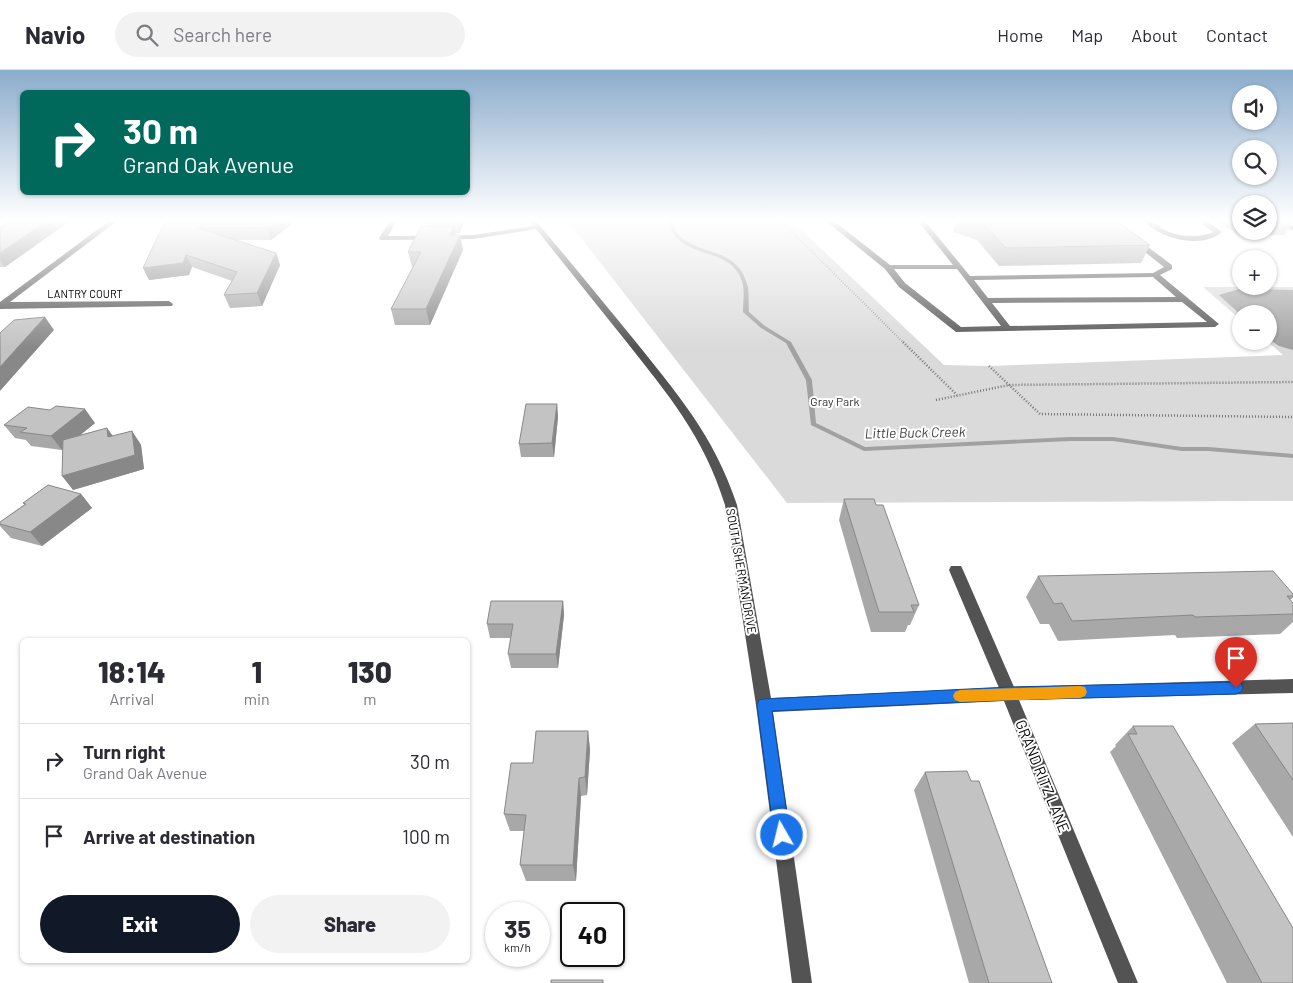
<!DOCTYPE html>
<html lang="en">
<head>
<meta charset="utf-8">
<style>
  :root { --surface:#fff; --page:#f2f2f3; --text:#2b2b33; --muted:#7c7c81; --line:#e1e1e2; --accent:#111827 }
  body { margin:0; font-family:Barlow,sans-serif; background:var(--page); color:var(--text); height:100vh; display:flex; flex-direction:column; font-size:19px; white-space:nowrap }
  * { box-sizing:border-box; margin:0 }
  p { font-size:16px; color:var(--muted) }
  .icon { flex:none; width:28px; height:28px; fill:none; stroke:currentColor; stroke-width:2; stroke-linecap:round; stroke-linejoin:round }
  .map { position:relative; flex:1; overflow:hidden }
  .sheet { position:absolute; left:20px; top:568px; width:450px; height:325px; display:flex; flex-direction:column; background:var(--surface); border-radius:8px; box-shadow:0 1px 4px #0004 }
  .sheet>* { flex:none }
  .hud { position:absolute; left:20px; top:20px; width:450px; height:105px; border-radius:8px; box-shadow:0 1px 4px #0004; background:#00695c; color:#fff; overflow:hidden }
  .fabs { position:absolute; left:1232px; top:15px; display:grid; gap:10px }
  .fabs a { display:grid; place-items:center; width:45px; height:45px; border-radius:50%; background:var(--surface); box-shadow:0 1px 4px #0004; font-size:25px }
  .speed { position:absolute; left:485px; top:832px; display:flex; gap:10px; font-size:25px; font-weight:700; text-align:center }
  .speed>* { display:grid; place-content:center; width:65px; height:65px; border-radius:50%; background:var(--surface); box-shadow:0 1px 4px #0004; line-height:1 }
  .speed small { font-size:12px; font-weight:400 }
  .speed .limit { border:2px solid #111; border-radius:8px; background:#fff; color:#111 }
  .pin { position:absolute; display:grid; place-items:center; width:42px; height:42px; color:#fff; margin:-51px -21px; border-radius:50% 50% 50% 0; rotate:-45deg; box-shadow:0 0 5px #0007 }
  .pin .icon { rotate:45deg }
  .me { position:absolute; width:55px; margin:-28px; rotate:352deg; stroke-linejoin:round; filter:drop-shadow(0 0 4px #0008) }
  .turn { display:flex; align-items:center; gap:18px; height:105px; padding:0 20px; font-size:22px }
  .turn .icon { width:65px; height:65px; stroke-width:2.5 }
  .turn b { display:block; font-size:35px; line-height:42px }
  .eta { display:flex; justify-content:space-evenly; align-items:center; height:85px; text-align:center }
  .eta b { font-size:30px; font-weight:800; line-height:35px }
  .button { display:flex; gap:10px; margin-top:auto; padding:10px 20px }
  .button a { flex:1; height:58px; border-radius:30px; background:var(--accent); color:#fff; font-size:20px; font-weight:800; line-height:58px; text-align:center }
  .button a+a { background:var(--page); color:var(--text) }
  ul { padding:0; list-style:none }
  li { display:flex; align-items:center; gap:15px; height:75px; padding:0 20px; border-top:1px solid var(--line) }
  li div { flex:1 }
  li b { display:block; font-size:19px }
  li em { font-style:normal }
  header { display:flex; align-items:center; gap:30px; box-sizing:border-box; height:70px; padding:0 25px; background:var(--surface); border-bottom:1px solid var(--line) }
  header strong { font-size:24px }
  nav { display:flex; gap:28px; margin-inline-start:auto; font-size:18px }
  .search { width:350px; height:45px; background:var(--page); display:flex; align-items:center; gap:12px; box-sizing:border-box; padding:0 18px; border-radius:28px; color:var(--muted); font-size:19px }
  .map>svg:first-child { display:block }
  .green { fill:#dadada }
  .water { fill:#a1a1a1 }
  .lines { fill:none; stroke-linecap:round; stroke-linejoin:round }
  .stream { fill:#a1a1a1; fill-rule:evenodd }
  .path-far1 { stroke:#757575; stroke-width:2; stroke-dasharray:0.5 2; stroke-linecap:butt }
  .path { stroke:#757575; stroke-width:2.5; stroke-dasharray:1 2; stroke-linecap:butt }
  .minor { fill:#535353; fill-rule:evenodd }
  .wall { fill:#a8a8a8 }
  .shaded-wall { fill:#888 }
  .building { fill:#c3c3c3; stroke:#888 }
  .route { fill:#1a73e8; stroke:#114b97 }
  .slow { fill:#f59e0b }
  .labels { text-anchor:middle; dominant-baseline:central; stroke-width:4; stroke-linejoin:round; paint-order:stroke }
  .far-street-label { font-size:11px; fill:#000; stroke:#fff }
  .park-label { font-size:12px; fill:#313131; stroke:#fff }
  .street-label { font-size:12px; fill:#000; stroke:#fff }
  .water-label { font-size:14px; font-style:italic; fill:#424242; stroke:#fff }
  .near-street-label { font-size:15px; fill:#000; stroke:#fff }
</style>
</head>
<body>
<header>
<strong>Navio</strong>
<div class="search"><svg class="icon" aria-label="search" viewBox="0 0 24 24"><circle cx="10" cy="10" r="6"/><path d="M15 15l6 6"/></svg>Search here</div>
<nav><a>Home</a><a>Map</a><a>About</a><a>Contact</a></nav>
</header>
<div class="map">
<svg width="1293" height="913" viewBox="0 0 1293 913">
  <rect width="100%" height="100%" fill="#fff"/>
  <path class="green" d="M 568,151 L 792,151 L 944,295 L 989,296 L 1283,285 L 1267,271 L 1269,271 L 1269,244 L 1241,244 L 1241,250 L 1203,217 L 1293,217 L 1293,431 L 787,433 Z"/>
  <path class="water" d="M 1239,219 L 1293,220 L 1293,280 L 1279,276 L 1269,269 L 1269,244 L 1241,244 L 1241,245 L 1219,225 Z"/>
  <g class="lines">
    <path class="stream" d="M 667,151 L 671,151 C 673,155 675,161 678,164 C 698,186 735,177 746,211 C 750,220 748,231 749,242 L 765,256 L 791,272 L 812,310 L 816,353 L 865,377 L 1070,367 L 1113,367 L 1182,377 L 1208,377 L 1293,384 L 1293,388 L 1208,381 L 1182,381 L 1113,371 L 1070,371 L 864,381 L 811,355 L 806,310 L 786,273 L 761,258 L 743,242 C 743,232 745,221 742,211 C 731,179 692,188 674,165 C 671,161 669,156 667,151 Z"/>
    <path class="path-far1" d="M 781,151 L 904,273"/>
    <path class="path" d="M 903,272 L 957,325
      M 989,296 L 1040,344 L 1293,347
      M 936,330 L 1009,315 L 1293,312"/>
    <path class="minor" d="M 109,151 L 117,151 L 10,232 L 169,231 L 173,234 L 172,236 L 0,239 L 0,232 Z
      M 390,151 L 397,151 L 388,166 L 473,165 L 533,156 L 529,151 L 536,151 C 568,189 599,227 631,266 C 676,322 714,365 737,435 L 771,628 L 999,618 L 949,500 L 951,496 L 961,496 L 963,500 L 1014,617 L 1293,609 L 1293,623 L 1019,630 L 1138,913 L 1118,913 L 1004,631 L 773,642 L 812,913 L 792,913 L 756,635 L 725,435 C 703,365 669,326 625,270 C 595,233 566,196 536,159 L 473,169 L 380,170 L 379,168 Z
      M 826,151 L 834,151 L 890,195 L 953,195 L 918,151 L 925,151 L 970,206 L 1153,203 L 1164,197 L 1105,151 L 1113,151 L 1172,195 L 1172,199 L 1160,205 L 1219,254 L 1215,257 L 956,262 L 899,217 L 885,199 ZM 894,199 L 957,199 L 1001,256 L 961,257 L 905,213 ZM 1153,207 L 1176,227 L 988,228 L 974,210 ZM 1182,232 L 1207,252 L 1010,256 L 992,233 Z
      M 1144,151 C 1154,151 1157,155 1165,160 C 1178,167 1200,168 1213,162 L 1199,151 L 1207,151 L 1222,162 C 1202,180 1159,168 1144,151 Z
      M 1275,151 L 1284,151 L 1293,156 L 1293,161 Z"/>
  </g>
  <path class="wall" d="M 10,151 L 70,151 L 5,197 L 0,197 L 0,157 Z
    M 165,151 L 296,151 L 271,170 L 234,170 L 276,183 L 280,195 L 262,236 L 230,238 L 224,225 L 232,211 L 192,197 L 189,205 L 149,210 Z
    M 426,151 L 464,151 L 460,163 L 455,163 L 455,165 L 460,165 L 463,180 L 430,255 L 395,255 L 391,239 L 413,197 L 412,197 L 408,182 L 426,156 L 425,152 Z
    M 957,151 L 1117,151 L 1150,175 L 1141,193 L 999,196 L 977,170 L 953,162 Z
    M 1217,151 L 1241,151 L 1241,161 L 1269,161 L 1269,151 L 1293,151 L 1293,152 L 1284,165 L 1240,166 Z
    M 557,334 L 558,347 L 554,387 L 521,387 L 519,374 Z
    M 95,353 L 80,365 L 107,358 L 113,366 L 132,361 L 141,375 L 144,399 L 73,420 L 63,379 L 62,380 L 31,376 L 26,370 L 15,368 L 4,355 Z
    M 81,424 L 92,438 L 42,476 L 11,468 L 0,456 L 0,452 L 25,434 L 23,433 Z
    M 844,429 L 876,435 L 919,535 L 910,555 L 908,555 L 905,562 L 871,562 L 839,450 Z
    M 1038,506 L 1293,524 L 1293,528 L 1290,530 L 1293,533 L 1293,552 L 1280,564 L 1177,568 L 1175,565 L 1058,571 L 1049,554 L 1040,554 L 1026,527 Z
    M 563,531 L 564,545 L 558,598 L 511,598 L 508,584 L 511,568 L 490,568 L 487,554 Z
    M 1293,653 L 1293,767 L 1232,673 L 1255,654 Z
    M 1133,656 L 1293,913 L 1227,913 L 1110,682 L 1116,676 L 1115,675 Z
    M 588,661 L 590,680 L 587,725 L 581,726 L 576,811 L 526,811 L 520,795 L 524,761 L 510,761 L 504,744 L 533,693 Z
    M 925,702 L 971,711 L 1052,913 L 969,913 L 914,720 Z"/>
  <path class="shaded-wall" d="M 47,151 L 70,151 L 5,197 L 0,189 L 0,183 Z
    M 277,151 L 296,151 L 271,170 L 267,158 Z
    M 458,151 L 464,151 L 460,163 L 457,152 Z
    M 454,156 L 457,171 L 460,165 L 463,180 L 430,255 L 426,239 Z
    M 276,183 L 280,195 L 262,236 L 257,223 Z
    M 186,185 L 192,197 L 189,205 L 149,210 L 143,198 Z
    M 45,247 L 54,260 L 0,321 L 0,297 Z
    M 557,334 L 558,347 L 554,387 L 552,373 Z
    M 85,339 L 95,353 L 62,380 L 51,366 Z
    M 107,358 L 116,371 L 108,367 Z
    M 132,361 L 141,375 L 144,399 L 73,420 L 62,406 Z
    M 81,424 L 92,438 L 42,476 L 30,462 Z
    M 563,531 L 564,545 L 558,598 L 556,584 Z
    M 588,661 L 590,680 L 587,725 L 585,707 Z
    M 579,708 L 581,726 L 576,811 L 573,795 Z"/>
  <path class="building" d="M 10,151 L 47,151 L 0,183 L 0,157 Z
    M 165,151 L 277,151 L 267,158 L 198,158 L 276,183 L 257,223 L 224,225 L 237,202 L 186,185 L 183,193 L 143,198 Z
    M 426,151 L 458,151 L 457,152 L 425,152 Z
    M 974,151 L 1117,151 L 1150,175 L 1006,178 L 982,153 Z
    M 421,156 L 454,156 L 450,165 L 460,165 L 426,239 L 391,239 L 421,182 L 408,182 Z
    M 45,247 L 0,297 L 0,263 L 14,250 Z
    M 526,334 L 557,334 L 552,373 L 519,374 Z
    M 56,336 L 85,339 L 51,366 L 20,362 L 27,358 L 4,355 L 28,337 L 50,340 Z
    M 107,358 L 108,367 L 132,361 L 135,385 L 62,406 L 63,370 Z
    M 48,415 L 81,424 L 30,462 L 0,454 L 0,452 L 26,434 L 23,433 Z
    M 844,429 L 874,429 L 876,435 L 883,435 L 919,535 L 911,535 L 914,542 L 879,542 Z
    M 1273,501 L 1293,524 L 1293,526 L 1287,526 L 1293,533 L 1293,544 L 1195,547 L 1193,545 L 1072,551 L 1062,533 L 1054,534 L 1038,506 Z
    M 491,531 L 563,531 L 556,584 L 508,584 L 513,554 L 487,554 Z
    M 1293,653 L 1293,710 L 1255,654 Z
    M 1133,656 L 1173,656 L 1293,858 L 1293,913 L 1262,913 L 1128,664 L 1137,664 Z
    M 536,661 L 588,661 L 585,707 L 579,708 L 573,795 L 520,795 L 526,745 L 504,744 L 511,693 L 533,693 Z
    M 967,701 L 971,711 L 979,711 L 1052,913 L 989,913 L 925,702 Z
    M 551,910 L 603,910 L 603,913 L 551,913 Z"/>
  <linearGradient id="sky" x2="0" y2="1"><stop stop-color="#8baccc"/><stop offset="0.54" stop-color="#fff"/><stop offset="1" stop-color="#fff" stop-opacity="0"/></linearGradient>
  <rect width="1293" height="278" fill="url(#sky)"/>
  <path class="route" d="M 1236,612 L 1241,613 L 1243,618 L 1241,622 L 1236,624 L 1009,630 L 772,641 L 790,765 L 788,771 L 782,773 L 776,771 L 774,765 L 757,635 L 759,630 L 764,629 L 1009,617 Z"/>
  <path class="slow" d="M 1080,616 L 1085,617 L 1087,622 L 1085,626 L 1080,628 L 960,632 L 955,630 L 953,626 L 955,622 L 960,620 Z"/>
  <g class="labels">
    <g class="far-street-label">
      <text x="85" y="223">LANTRY COURT</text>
    </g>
    <g class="park-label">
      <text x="835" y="331">Gray Park</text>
    </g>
    <g class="street-label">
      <text transform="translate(742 501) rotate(80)">SOUTH SHERMAN DRIVE</text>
    </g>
    <g class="water-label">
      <text transform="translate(915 362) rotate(-1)">Little Buck Creek</text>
    </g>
    <g class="near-street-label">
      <text transform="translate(1043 706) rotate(68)">GRAND RITZ LANE</text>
    </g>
  </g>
</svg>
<div class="fabs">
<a><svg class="icon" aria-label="sound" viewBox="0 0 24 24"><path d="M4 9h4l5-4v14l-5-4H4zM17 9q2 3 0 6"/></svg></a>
<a><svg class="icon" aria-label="search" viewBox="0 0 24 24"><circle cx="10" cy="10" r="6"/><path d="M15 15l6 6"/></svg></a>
<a><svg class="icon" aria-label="layers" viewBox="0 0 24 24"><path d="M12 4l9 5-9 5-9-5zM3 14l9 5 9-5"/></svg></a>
<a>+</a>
<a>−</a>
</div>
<div class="speed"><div>35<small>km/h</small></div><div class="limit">40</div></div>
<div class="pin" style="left:1236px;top:618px;background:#d93025"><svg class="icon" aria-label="arrive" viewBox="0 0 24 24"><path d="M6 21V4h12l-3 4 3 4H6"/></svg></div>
<svg class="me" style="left:782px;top:765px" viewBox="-20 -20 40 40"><circle r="17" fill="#1a73e8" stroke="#fff" stroke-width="3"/><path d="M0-11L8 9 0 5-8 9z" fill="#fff"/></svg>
<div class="hud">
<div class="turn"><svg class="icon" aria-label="right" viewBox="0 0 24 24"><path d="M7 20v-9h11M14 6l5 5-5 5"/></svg><div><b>30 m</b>Grand Oak Avenue</div></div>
</div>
<section class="sheet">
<div class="eta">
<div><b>18:14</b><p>Arrival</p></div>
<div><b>1</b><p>min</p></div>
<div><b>130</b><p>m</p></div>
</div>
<ul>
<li><svg class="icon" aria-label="right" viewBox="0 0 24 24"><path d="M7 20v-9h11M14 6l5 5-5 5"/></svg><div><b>Turn right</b><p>Grand Oak Avenue</p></div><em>30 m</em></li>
<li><svg class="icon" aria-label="arrive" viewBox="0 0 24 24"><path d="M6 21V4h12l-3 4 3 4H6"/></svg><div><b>Arrive at destination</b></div><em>100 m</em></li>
</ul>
<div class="button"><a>Exit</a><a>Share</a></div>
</section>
</div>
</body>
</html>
